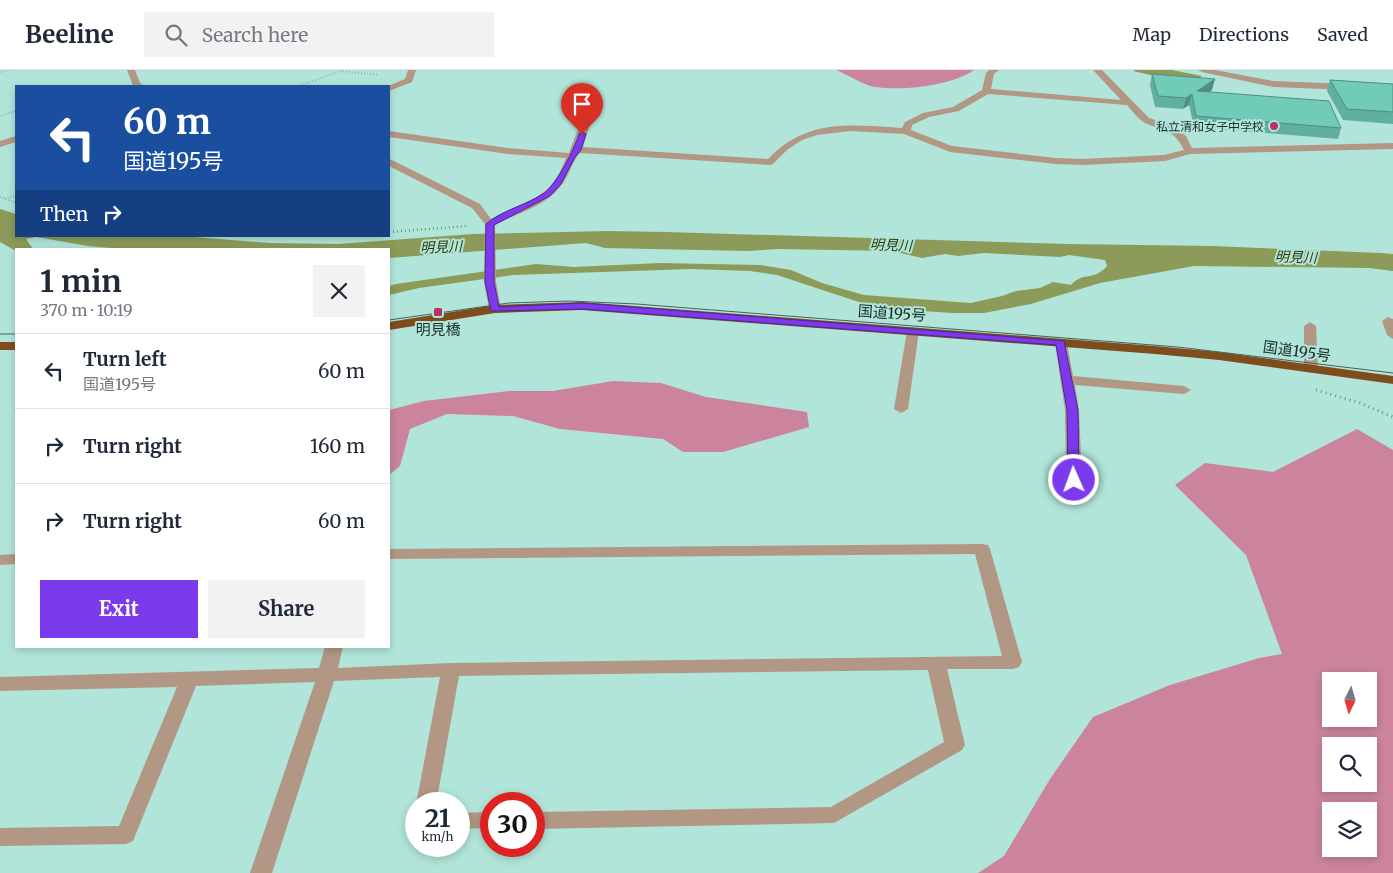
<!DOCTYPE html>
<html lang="en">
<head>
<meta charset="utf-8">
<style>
  :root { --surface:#fff; --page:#f2f2f3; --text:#1f2937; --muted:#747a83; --line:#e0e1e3; --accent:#7c3aed }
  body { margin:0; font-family:Merriweather,"Noto Sans JP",serif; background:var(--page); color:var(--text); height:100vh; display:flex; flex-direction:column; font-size:19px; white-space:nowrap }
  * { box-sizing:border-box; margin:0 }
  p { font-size:16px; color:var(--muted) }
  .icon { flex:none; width:28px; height:28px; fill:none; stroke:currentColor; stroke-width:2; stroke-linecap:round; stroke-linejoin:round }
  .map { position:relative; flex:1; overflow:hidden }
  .drawer { position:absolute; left:15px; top:178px; width:375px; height:400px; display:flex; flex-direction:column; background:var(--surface); border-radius:0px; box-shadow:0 2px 8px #0003 }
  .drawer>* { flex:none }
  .banner { position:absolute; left:15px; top:15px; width:375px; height:152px; border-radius:0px; box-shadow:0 2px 8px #0003; background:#1a4fa0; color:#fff; overflow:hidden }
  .needle { width:32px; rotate:185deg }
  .tools { position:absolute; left:1322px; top:602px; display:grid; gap:10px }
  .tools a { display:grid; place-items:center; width:55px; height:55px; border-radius:0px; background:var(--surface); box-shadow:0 2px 8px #0003; font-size:25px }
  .speed { position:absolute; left:405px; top:722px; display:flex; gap:10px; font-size:25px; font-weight:700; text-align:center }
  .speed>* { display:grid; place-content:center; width:65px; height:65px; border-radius:50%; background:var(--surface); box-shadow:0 2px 8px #0003; line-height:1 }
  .speed small { font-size:12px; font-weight:400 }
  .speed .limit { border:8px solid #d22; background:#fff; color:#111 }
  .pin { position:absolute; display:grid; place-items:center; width:42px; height:42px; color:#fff; margin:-51px -21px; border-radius:50% 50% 50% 0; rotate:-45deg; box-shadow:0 0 5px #0007 }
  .pin .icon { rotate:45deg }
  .me { position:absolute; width:55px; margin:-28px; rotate:358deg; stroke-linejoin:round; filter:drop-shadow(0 0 4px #0008) }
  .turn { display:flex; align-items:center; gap:18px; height:105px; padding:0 25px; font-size:22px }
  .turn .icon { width:65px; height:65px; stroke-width:2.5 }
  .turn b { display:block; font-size:35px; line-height:42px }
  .then { display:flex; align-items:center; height:48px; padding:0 25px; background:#0003; gap:10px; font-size:19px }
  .round { display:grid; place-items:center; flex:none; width:52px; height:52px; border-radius:0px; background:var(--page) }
  .headline { display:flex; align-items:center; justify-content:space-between; height:85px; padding:0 25px }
  h1 { font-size:30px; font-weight:700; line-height:38px }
  .action { display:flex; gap:10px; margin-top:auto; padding:10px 25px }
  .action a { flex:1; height:58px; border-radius:0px; background:var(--accent); color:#fff; font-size:20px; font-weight:700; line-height:58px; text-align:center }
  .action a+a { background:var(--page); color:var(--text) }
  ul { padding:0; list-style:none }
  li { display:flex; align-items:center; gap:15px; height:75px; padding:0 25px; border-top:1px solid var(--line) }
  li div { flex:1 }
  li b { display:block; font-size:19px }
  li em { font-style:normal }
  header { display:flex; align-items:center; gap:30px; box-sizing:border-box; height:70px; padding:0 25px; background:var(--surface); border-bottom:1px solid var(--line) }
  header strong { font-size:24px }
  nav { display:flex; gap:28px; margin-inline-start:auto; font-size:18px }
  .search { width:350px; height:45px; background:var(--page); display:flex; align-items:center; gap:12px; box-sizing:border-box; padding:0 18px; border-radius:0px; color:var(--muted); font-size:19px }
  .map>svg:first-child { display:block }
  .forest { fill:#cb849b; fill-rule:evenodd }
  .water { fill:#8c9b59 }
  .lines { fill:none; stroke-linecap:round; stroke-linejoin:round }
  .path-far2 { stroke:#6d938a; stroke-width:2; stroke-dasharray:0.5 2.5; stroke-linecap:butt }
  .path-far1 { stroke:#6d938a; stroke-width:2.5; stroke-dasharray:1 3; stroke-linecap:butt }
  .path { stroke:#6d938a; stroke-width:3; stroke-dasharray:1 4; stroke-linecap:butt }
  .minor { fill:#b19784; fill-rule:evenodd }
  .highway { fill:#7f4c1e; fill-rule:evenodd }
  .tram { stroke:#45635c; stroke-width:1 }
  .wall { fill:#61af9f }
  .shaded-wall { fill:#4f8e82 }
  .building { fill:#71cbb9; stroke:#4f8e82 }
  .route { fill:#7c3aed; stroke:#51269a }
  .poi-dot { fill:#ba306c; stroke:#b1e5d9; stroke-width:2 }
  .labels { text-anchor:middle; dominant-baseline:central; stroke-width:4; stroke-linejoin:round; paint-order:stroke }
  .far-poi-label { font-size:12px; fill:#1a2f2a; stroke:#b1e5d9; text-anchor:end }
  .far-water-label { font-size:14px; font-style:italic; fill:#313a05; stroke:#b1e5d9 }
  .street-label { font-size:15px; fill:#1a2f2a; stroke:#b1e5d9 }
  .poi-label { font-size:15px; fill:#1a2f2a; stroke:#b1e5d9 }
</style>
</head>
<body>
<header>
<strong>Beeline</strong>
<div class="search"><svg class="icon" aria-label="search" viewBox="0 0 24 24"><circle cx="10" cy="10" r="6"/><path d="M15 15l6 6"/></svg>Search here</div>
<nav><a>Map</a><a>Directions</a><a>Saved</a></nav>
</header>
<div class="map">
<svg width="1393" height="803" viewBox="0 0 1393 803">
  <rect width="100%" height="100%" fill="#b1e5d9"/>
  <path class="forest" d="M 836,0 L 974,0 C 951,16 902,21 875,17 C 866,16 846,4 836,0 Z
    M 613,311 L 661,313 L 706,327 L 807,342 L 809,357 L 723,382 L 683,382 L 663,369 L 560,359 L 513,346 L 447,344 L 410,359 L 400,396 L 389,405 L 389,340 L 424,331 L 509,321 L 553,321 Z
    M 1357,359 L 1393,380 L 1393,803 L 978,803 L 1004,786 L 1050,709 L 1093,647 L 1170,615 L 1259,588 L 1282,584 L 1246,485 L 1175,415 L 1205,393 L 1273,402 ZM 1331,611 L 1369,611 L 1369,649 L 1331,649 ZM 1331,676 L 1369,676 L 1369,714 L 1331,714 ZM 1331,741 L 1369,741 L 1369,779 L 1331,779 Z"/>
  <path class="water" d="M 1135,0 L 1172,0 L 1202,6 L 1190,14 L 1133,1 Z
    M 0,139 L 16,144 L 16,166 L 182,166 L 270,173 L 338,174 L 473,164 L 608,161 L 666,162 L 1068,174 L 1213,176 L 1381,183 L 1393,184 L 1393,201 L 1369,198 L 1194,196 L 1100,213 L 1031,234 L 984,243 L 952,243 L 877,238 L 777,205 L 750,201 L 691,199 L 513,205 L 419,218 L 389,225 L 389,216 L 396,214 L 536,194 L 574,197 L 660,193 L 760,195 L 791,200 L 822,213 L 864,225 L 971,233 L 1002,226 L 1016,221 L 1040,218 L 1053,212 L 1071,215 C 1083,201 1093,212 1107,196 L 1105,190 L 1069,185 L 1060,187 L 984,183 L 958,186 L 945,184 L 922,188 L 892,181 L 778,179 L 747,181 L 605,178 L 586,173 L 389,188 L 389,179 L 122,179 L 88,176 L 36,167 L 26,169 L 33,179 L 16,179 L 16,181 L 0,172 Z"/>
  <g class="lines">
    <path class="path-far2" d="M 0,2 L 9,0
      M 298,16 L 341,1 L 379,5
      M 0,46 L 16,41
      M 0,127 L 16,133
      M 5,129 L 16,125"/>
    <path class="path-far1" d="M 389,162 L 467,156"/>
    <path class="path" d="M 1316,320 L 1360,333 L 1393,347"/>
    <path class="minor" d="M 127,0 L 135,0 L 140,13 L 144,16 L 133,16 Z
      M 408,0 L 416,0 L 412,12 L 389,21 L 388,16 L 405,9 Z
      M 989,0 L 999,0 L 994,4 L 991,19 L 1121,30 L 1093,0 L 1102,0 L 1149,48 L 1171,55 L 1186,66 L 1192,78 L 1393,73 L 1393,79 L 1190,84 L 1165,91 L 1083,95 L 1056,94 L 950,82 L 904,64 L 850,61 L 817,65 L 802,70 L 787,80 L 773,94 L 770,95 L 580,83 C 571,93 569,107 560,117 C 544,137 517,143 495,155 L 496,212 L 501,239 L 495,243 L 489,239 L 484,212 L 485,154 L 472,138 L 389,96 L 389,89 L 392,90 L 480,134 L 491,149 C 512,137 538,132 553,113 C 559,106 562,97 566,88 L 508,84 L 389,67 L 389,61 L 508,78 L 569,83 L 582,48 L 587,45 L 592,48 L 583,77 L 768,89 C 808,48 850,55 902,58 L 905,52 L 923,43 L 953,37 L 982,20 L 986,3 ZM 988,24 L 1127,35 C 1132,41 1138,49 1145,53 C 1163,61 1174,59 1184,80 L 1164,85 L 1083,89 L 1056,88 L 952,76 L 911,60 L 912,55 L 929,47 L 959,41 Z
      M 1198,0 L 1215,0 L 1273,11 L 1349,14 L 1353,17 L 1349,20 L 1273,17 L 1202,2 Z
      M 16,66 L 16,72 L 0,77 L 0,71 Z
      M 1388,247 L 1393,249 L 1393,269 L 1387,265 L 1382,251 Z
      M 1310,252 L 1316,256 L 1318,299 L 1311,303 L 1304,299 L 1304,256 Z
      M 913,257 L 919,261 L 908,339 L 901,343 L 894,339 L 907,261 Z
      M 1061,269 L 1067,273 L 1073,306 L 1184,316 L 1191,320 L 1184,324 L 1075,315 L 1079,340 L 1082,410 L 1079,413 L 1069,413 L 1066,410 L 1065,340 L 1055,273 Z
      M 982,474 L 988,475 L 990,479 L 1022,592 L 1019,597 L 1013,599 L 947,599 L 965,675 L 962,680 L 834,753 L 534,759 L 534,742 L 831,737 L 944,672 L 928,600 L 459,606 L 436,734 L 416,735 L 440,607 L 334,611 L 272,803 L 250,803 L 315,612 L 196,616 L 133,771 L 126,774 L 0,776 L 0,758 L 119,756 L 177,617 L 0,621 L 0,607 L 319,598 L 325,576 L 343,576 L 338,598 L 451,593 L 1002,586 L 975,484 L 389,489 L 389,479 Z
      M 16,484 L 16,494 L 0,495 L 0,485 Z
      M 491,742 L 491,758 L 459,759 L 459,743 Z"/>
    <path class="highway" d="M 582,232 L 1155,276 L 1219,282 L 1393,306 L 1393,314 L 1219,290 L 1155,284 L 582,240 L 495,243 L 389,260 L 389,252 L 495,235 Z
      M 0,272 L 16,272 L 16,280 L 0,280 Z"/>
    <path class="tram" d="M 389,250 L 509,233 L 569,231 L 637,234 L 1178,277 L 1393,303
      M 0,264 L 16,264"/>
  </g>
  <path class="wall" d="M 1152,4 L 1212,20 L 1209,22 L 1341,58 L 1338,69 L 1194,57 L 1189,35 L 1183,39 L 1155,37 L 1150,15 Z
    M 1330,10 L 1393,14 L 1393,54 L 1343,50 L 1327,21 Z"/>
  <path class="shaded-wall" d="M 1215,9 L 1212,20 L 1194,32 L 1197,21 Z
    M 1192,24 L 1189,35 L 1183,39 L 1186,28 Z"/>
  <path class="building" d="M 1152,4 L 1215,9 L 1197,21 L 1329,31 L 1341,58 L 1196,46 L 1192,24 L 1186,28 L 1158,26 Z
    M 1330,10 L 1393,14 L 1393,42 L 1347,39 Z"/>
  <path class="route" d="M 582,62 L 586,64 L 581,80 L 575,87 L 561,114 L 550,126 L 494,155 L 494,212 L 499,237 L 582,233 L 1064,271 L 1078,340 L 1079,410 L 1078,412 L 1070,412 L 1068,410 L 1067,340 L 1056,275 L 582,239 L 491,241 L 485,212 L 486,154 C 502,140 527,135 544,123 C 556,115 575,78 579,64 Z"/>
  <g class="poi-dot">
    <circle cx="1274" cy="56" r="5"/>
    <rect x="433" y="237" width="10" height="10" rx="2.5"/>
  </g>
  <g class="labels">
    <g class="far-poi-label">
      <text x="1264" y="56">私立清和女子中学校</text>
    </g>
    <g class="far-water-label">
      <text transform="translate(891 175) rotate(2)">明見川</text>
      <text transform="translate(441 177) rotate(-2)">明見川</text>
      <text transform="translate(1296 187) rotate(2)">明見川</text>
    </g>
    <g class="street-label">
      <text transform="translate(892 243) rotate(4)">国道195号</text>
      <text transform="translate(1297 281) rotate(8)">国道195号</text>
    </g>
    <g class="poi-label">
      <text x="438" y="259">明見橋</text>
    </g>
  </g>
</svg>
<div class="tools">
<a><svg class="needle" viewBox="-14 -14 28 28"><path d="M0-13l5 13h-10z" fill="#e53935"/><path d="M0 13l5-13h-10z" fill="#747a83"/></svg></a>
<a><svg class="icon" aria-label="search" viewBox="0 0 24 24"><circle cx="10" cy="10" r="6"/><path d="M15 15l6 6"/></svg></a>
<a><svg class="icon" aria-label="layers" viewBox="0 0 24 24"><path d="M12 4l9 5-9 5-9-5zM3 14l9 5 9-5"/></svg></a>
</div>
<div class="speed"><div>21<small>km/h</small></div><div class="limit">30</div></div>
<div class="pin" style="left:582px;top:64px;background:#d93025"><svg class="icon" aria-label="arrive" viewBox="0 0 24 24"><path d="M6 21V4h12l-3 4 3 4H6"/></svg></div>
<svg class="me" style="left:1074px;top:410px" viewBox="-20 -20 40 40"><circle r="17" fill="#7c3aed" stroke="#fff" stroke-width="3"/><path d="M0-11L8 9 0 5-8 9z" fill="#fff"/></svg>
<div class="banner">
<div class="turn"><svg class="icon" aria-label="left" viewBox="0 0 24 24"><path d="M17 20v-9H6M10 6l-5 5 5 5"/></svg><div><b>60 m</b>国道195号</div></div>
<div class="then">Then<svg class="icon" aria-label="right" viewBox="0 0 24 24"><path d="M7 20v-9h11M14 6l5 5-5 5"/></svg></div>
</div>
<section class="drawer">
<div class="headline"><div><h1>1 min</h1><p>370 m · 10:19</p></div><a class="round"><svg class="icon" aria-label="close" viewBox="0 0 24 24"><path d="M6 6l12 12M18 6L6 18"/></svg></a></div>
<ul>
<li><svg class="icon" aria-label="left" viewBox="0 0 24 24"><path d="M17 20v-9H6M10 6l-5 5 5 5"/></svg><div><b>Turn left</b><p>国道195号</p></div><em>60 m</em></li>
<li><svg class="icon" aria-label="right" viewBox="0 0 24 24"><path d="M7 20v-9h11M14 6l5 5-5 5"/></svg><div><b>Turn right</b></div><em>160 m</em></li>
<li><svg class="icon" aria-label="right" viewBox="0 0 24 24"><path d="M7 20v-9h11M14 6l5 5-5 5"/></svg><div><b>Turn right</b></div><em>60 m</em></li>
</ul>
<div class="action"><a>Exit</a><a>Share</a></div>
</section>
</div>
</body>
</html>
